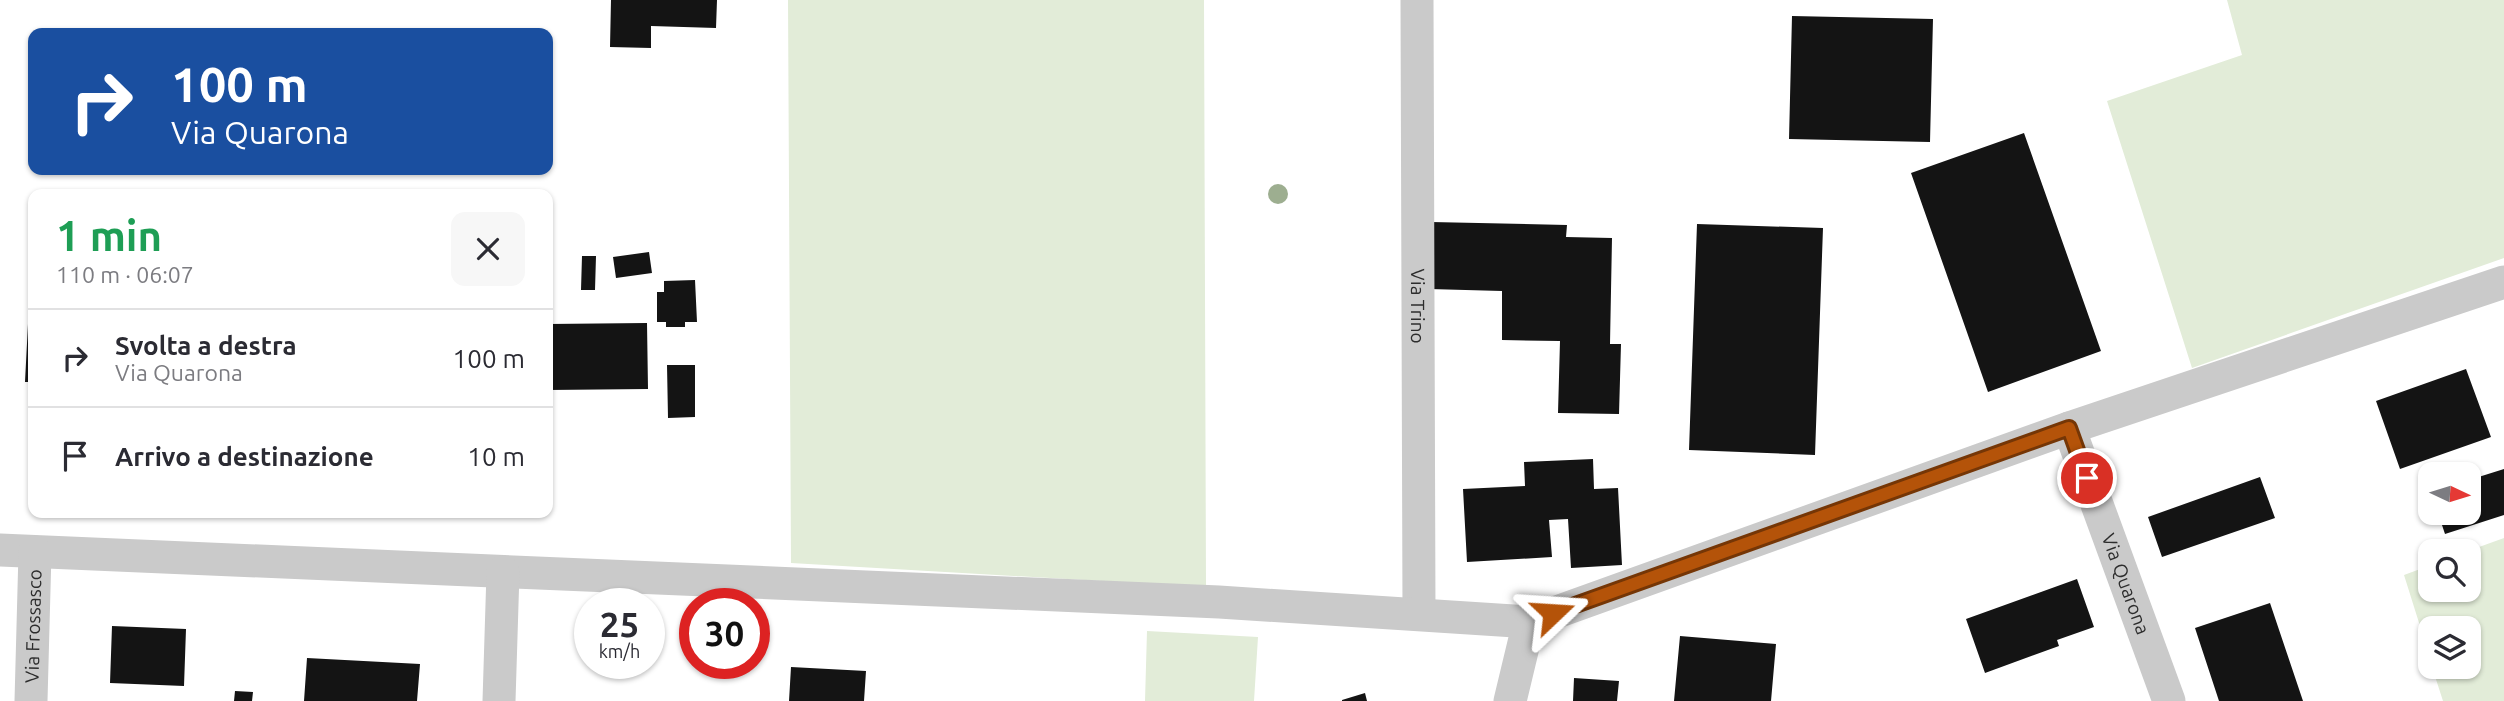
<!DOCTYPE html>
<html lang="it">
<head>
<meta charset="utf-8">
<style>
  :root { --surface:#fff; --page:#f7f7f7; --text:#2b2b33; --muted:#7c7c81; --line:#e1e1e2 }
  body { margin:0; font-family:Ubuntu,sans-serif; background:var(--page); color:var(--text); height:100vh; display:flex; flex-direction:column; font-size:26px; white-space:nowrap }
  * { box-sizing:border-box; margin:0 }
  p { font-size:23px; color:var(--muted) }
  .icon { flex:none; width:38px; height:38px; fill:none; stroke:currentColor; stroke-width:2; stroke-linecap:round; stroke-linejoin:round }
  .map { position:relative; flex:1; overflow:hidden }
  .sheet { position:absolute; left:28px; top:189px; width:525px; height:329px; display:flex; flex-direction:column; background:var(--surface); border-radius:14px; box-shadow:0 2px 5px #0004 }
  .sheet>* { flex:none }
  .banner { position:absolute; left:28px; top:28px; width:525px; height:147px; border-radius:14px; box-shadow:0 2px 5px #0004; background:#1a4fa0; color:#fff; overflow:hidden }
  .needle { width:46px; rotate:94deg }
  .tools { position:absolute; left:2418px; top:462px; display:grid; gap:14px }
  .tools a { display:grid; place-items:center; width:63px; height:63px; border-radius:14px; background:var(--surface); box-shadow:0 2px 5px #0004; font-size:35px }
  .speed { position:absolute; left:574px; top:588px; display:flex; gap:14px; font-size:35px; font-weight:700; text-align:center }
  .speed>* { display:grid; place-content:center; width:91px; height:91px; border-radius:50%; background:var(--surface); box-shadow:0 2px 5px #0004; line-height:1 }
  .speed small { font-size:18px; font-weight:400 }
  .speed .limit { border:10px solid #d22; background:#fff; color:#111 }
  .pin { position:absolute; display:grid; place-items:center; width:60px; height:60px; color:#fff; margin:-30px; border:4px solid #fff; border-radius:50%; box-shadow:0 2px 7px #0007 }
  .me { position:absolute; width:77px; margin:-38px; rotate:70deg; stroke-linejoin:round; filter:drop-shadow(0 0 5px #0008) }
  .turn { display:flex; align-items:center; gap:24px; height:147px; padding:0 28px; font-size:32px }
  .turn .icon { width:91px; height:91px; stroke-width:2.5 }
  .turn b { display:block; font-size:49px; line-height:60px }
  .round { display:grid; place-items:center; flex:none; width:74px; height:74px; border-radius:14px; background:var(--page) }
  .head { display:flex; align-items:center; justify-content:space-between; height:119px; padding:0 28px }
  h1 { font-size:42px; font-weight:700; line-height:52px; color:#1e9e55 }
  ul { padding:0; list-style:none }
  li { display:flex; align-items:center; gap:21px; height:98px; padding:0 28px; border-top:2px solid var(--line) }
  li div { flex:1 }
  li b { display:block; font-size:26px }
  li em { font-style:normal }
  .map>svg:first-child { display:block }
  .green { fill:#e2ecd8 }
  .building { fill:#141414 }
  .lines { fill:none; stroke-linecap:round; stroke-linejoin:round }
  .street { stroke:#cacaca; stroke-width:33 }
  .tree { fill:#9dae90 }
  .route-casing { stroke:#753606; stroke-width:18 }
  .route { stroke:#b45309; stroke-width:12 }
  .labels { text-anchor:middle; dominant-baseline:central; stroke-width:7; stroke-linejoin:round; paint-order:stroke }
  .street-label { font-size:19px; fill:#2d2d2d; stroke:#fff }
</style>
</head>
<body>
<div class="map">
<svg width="2504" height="701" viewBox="0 0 2504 701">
  <rect width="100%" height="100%" fill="#fff"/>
  <path class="green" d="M 788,0 L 1204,0 L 1206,587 L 791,563 Z
    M 2227,0 L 2504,0 L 2504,258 L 2192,368 L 2107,101 L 2242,55 Z
    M 2504,538 L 2504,701 L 2443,701 L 2432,667 L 2469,667 L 2469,628 L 2431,628 L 2431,661 L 2404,575 L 2431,565 L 2431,590 L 2469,590 L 2468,551 Z
    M 1147,631 L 1258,637 L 1254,701 L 1145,701 Z"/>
  <path class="building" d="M 611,0 L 717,0 L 716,28 L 651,26 L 651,48 L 610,47 Z
    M 1792,16 L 1933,19 L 1930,142 L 1789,139 Z
    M 2024,133 L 2101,351 L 1988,392 L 1911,173 Z
    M 1431,222 L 1567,225 L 1566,237 L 1612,238 L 1610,344 L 1621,344 L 1619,414 L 1558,413 L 1560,341 L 1502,340 L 1502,291 L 1429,289 Z
    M 1697,224 L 1823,228 L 1815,455 L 1689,450 Z
    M 649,252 L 652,273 L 616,278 L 613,257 Z
    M 582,256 L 596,256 L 595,290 L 581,290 Z
    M 695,280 L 697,322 L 685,322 L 685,327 L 666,327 L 666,322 L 657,322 L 657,292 L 664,292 L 664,281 Z
    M 647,323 L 648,389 L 548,390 L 548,324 Z
    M 28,324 L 33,325 L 33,382 L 25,382 Z
    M 667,365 L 695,365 L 695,417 L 668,418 Z
    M 2466,369 L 2491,437 L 2400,469 L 2376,401 Z
    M 1593,459 L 1594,489 L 1618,488 L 1622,565 L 1571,568 L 1568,519 L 1549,520 L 1552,557 L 1467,562 L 1463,489 L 1525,486 L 1524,462 Z
    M 2504,469 L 2504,515 L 2445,534 L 2438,513 L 2469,513 L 2469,480 Z
    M 2260,477 L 2275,518 L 2162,557 L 2148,517 Z
    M 2077,579 L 2094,627 L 2057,640 L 2059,646 L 1985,673 L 1966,619 Z
    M 2270,603 L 2303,701 L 2219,701 L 2195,628 Z
    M 112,626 L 186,629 L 184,686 L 110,683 Z
    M 1680,636 L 1776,644 L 1771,701 L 1674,701 Z
    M 307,658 L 420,664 L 417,701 L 304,701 Z
    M 791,667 L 866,671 L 864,701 L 789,701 Z
    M 1574,678 L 1619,681 L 1617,701 L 1573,701 Z
    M 235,691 L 253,692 L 252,701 L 234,701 Z
    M 1365,693 L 1367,701 L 1342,701 L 1342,700 Z"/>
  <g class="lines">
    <g class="street">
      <path id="s1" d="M 1417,0 L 1419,613"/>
      <path id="s2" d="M 2069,428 L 2169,701"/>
      <path d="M 0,550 L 1219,602 L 1529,622 L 2069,428 L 2504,282"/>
      <path id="s3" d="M 31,701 L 35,552"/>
      <path d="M 499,701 L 503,572"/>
      <path d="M 1510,701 L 1529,622"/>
    </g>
  </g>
  <circle class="tree" cx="1278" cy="194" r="10"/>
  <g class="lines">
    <g class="route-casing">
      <path id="route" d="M 1553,613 L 2069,428 L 2087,478"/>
    </g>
    <use href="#route" class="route"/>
  </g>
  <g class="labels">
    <g class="street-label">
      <text stroke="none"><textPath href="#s1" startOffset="306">Via Trino</textPath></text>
      <text stroke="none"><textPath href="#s2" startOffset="166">Via Quarona</textPath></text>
      <text stroke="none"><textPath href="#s3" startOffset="75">Via Frossasco</textPath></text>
    </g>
  </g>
</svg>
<div class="tools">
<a><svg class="needle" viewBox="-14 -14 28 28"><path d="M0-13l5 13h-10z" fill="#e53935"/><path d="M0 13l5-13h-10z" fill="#7c7c81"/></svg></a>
<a><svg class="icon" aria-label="search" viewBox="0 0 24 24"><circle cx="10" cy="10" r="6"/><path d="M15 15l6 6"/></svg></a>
<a><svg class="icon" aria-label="layers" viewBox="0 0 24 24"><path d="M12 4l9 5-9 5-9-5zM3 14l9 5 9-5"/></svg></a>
</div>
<div class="speed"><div>25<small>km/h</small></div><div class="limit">30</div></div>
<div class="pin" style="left:2087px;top:478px;background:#d93025"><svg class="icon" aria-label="arrive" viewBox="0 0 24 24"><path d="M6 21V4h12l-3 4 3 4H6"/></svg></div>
<svg class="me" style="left:1553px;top:613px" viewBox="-20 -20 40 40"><path d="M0-17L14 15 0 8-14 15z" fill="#b45309" stroke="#fff" stroke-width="4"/></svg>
<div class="banner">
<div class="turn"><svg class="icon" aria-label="right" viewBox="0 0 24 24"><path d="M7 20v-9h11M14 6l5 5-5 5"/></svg><div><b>100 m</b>Via Quarona</div></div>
</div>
<section class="sheet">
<div class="head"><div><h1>1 min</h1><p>110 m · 06:07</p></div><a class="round"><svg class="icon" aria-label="close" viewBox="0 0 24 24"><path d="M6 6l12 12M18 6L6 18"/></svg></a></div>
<ul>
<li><svg class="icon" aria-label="right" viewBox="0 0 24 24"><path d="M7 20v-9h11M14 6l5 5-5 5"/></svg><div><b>Svolta a destra</b><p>Via Quarona</p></div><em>100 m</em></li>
<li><svg class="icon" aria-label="arrive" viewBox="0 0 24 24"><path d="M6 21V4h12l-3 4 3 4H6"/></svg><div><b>Arrivo a destinazione</b></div><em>10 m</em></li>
</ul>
</section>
</div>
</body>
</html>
